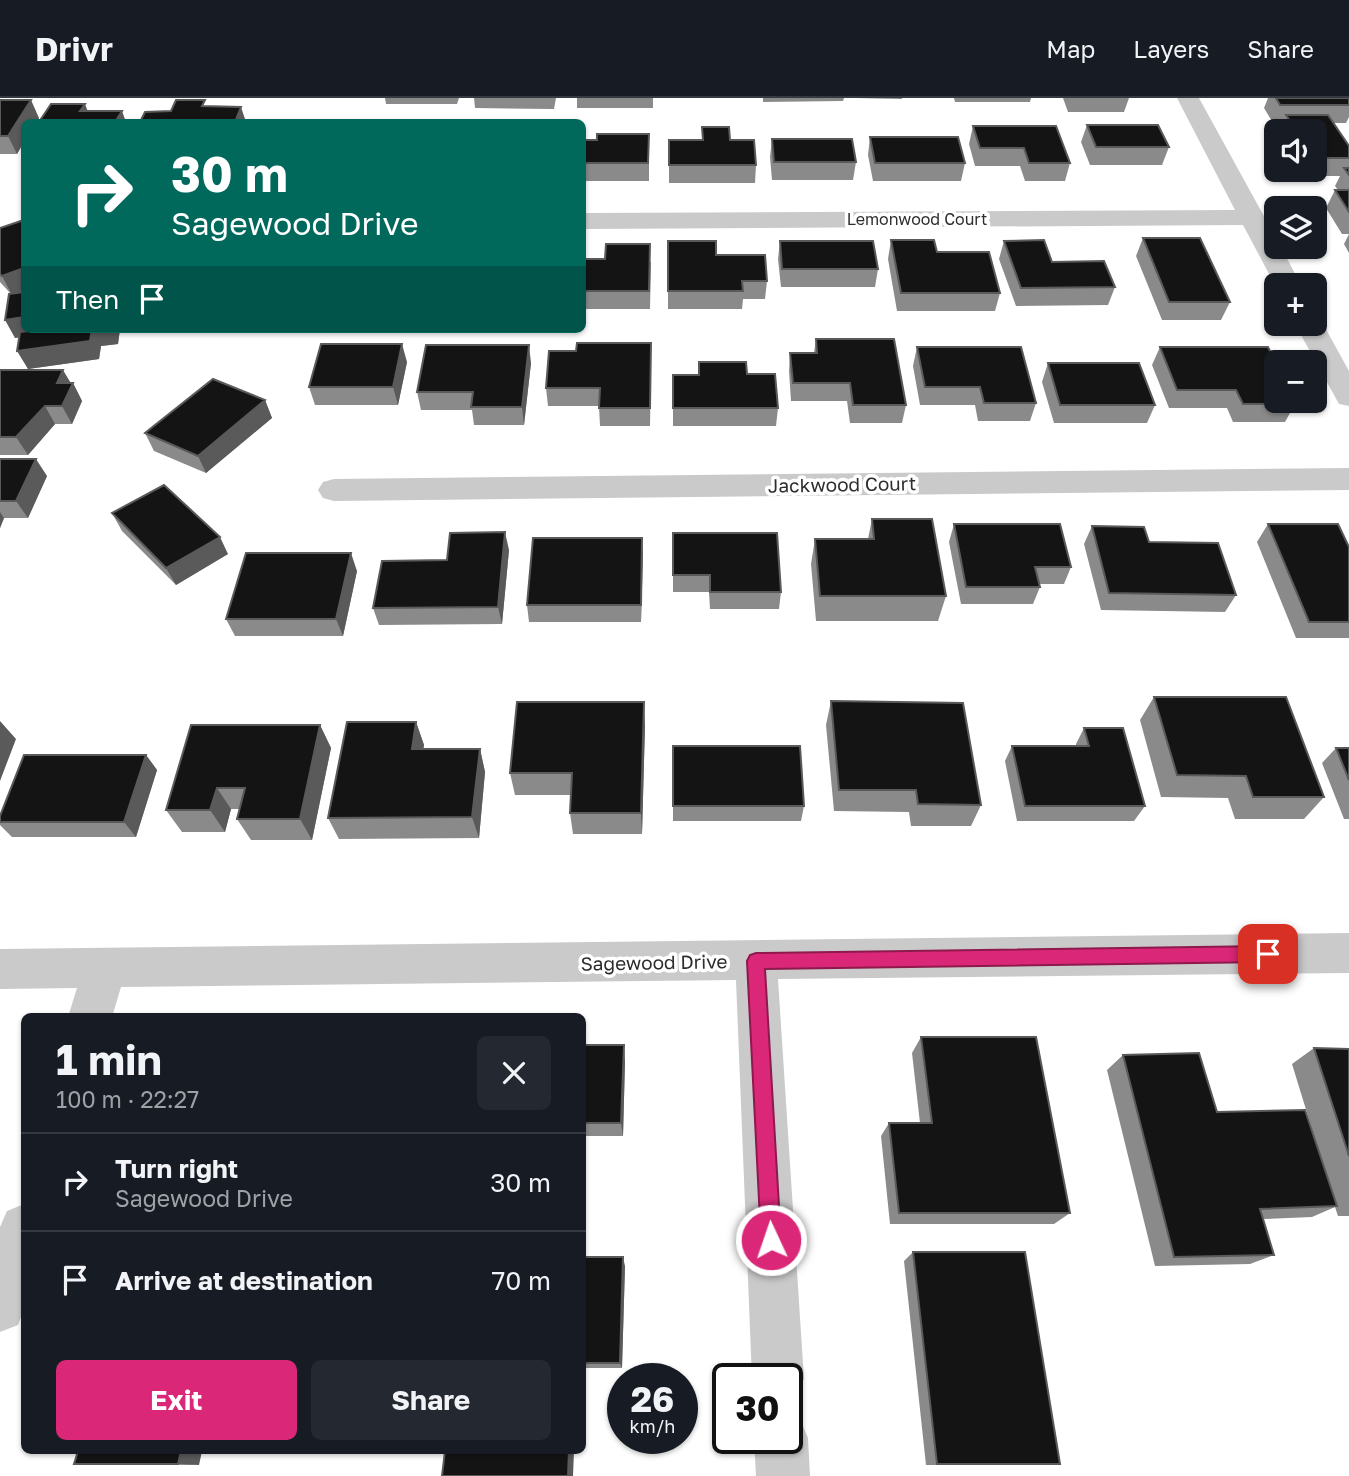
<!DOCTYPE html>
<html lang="en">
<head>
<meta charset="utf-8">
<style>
  :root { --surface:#171b24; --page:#242831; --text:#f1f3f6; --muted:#9ea1a6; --line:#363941; --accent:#db2777 }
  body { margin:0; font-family:"Golos Text",sans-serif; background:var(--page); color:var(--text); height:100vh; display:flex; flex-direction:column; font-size:26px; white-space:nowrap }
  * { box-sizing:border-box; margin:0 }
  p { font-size:23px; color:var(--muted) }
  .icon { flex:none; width:38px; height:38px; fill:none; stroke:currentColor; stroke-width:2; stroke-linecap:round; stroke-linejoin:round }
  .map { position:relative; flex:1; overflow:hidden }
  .details { position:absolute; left:21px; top:915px; width:565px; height:441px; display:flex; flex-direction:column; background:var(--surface); border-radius:10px; box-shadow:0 2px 5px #0004 }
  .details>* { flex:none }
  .hud { position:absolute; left:21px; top:21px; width:565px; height:214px; border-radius:10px; box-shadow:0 2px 5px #0004; background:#00695c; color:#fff; overflow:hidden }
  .tools { position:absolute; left:1264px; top:21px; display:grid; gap:14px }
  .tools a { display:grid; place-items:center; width:63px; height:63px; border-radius:10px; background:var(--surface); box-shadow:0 2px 5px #0004; font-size:35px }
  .speed { position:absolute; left:607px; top:1265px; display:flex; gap:14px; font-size:35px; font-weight:700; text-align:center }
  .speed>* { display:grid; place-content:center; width:91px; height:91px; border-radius:50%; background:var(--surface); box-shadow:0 2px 5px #0004; line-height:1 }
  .speed small { font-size:18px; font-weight:400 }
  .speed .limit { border:4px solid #111; border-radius:10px; background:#fff; color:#111 }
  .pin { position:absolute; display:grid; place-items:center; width:60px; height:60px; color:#fff; margin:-30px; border-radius:14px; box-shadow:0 4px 10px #0006 }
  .me { position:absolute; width:77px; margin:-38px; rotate:357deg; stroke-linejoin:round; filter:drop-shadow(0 0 5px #0008) }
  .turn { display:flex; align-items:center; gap:24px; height:147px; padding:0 35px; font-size:32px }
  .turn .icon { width:91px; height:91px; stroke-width:2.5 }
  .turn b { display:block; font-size:49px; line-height:60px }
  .then { display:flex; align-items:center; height:66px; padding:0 35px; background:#0003; gap:14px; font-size:26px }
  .round { display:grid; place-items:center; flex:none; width:74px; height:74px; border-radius:10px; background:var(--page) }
  .head { display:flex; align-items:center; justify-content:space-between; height:119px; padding:0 35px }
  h1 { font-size:42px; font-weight:700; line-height:52px }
  .button { display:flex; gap:14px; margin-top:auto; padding:14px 35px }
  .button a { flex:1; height:80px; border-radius:10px; background:var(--accent); color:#fff; font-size:28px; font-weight:700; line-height:80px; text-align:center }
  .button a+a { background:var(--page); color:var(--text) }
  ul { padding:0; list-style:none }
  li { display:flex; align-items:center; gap:21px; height:98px; padding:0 35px; border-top:2px solid var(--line) }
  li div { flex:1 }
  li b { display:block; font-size:26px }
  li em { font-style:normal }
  header { display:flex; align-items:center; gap:42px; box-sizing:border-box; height:98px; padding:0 35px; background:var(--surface); border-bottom:2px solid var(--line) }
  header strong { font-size:33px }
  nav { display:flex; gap:38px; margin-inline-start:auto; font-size:24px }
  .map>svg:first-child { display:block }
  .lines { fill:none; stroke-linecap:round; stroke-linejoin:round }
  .minor { fill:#cacaca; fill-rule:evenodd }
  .wall { fill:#8a8a8a }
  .shaded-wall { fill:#5a5a5a }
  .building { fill:#141414; stroke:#5a5a5a; stroke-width:2 }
  .route { fill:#db2777; stroke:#8e194d; stroke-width:2 }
  .labels { text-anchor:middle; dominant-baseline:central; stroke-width:7; stroke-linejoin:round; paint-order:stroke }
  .far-street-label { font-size:16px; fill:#2d2d2d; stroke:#fff }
  .street-label { font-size:19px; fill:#2d2d2d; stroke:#fff }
</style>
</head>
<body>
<header>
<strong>Drivr</strong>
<nav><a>Map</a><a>Layers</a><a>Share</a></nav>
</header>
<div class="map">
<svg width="1349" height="1378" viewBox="0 0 1349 1378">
  <rect width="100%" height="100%" fill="#fff"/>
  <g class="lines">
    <path class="minor" d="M 1177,0 L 1199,0 L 1276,140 L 1276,149 L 1281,149 L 1301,187 L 1276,189 L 1243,127 L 583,131 L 583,115 L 1235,112 Z
      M 1314,219 L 1323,226 L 1349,273 L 1349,308 L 1339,306 L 1295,226 L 1314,226 Z
      M 1349,370 L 1349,392 L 334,403 L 323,400 L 318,392 L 323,384 L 334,381 Z
      M 1349,835 L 1349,875 L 778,881 L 804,1281 L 796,1299 L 788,1303 L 788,1281 L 752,1281 L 736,882 L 121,889 L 112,919 L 68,919 L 77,890 L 0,891 L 0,851 Z
      M 24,1106 L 24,1211 L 18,1227 L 0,1234 L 0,1129 L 7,1113 Z
      M 788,1316 L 800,1321 L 808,1340 L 810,1378 L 756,1378 L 754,1340 L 788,1340 Z"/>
  </g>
  <path class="wall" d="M 385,0 L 459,0 L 457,6 L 386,6 Z
    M 474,0 L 556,0 L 554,11 L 475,10 Z
    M 577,0 L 653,0 L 653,10 L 577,10 Z
    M 763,0 L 844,0 L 843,3 L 763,4 Z
    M 855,0 L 902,0 L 902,1 Z
    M 954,0 L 1031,0 L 1030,4 L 955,4 Z
    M 1063,0 L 1129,0 L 1124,14 L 1068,14 Z
    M 1268,0 L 1349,0 L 1349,19 L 1346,25 L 1334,25 L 1349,48 L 1349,155 L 1344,146 L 1349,136 L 1342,136 L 1326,110 L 1335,92 L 1338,92 L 1335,88 L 1340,78 L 1304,78 L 1301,72 L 1314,72 L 1314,33 L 1279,33 L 1283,25 L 1273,25 L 1264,10 Z
    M 0,2 L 39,20 L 17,56 L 0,56 Z
    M 1087,27 L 1169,49 L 1162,67 L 1090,67 L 1081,44 Z
    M 973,28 L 1070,65 L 1065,83 L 1025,83 L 1020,68 L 975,68 L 969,46 Z
    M 702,29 L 730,42 L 756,67 L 755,85 L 669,85 L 669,42 L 702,42 Z
    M 870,39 L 965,65 L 961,83 L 873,83 L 868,57 Z
    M 772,41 L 856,64 L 853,82 L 772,82 L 770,59 Z
    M 583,42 L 649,54 L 649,83 L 583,83 Z
    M 0,130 L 24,192 L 14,196 L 24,231 L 120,231 L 118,246 L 101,248 L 99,261 L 28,271 L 20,239 L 15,240 L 11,196 L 0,184 Z
    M 1143,140 L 1230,204 L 1221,222 L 1162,222 L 1136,158 Z
    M 891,142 L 1000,195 L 995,213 L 897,213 L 888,161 Z
    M 668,143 L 716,157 L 767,183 L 765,201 L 743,201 L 742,211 L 668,211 Z
    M 780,143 L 878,171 L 875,189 L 781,189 L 778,161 Z
    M 1004,143 L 1052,164 L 1115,189 L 1108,207 L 1016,208 L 999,161 Z
    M 583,161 L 605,161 L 651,164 L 650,211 L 583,211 Z
    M 816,241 L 906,307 L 902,325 L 850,325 L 847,303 L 791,303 L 789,273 L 790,255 L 814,255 Z
    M 917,249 L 1036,305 L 1030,323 L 978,323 L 975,307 L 920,307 L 913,268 Z
    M 1160,249 L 1295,306 L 1285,324 L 1233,324 L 1227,310 L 1169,310 L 1152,267 Z
    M 576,253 L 651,264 L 650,328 L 600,328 L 599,308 L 548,308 L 546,290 Z
    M 407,264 L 398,307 L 315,307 L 309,289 Z
    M 699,264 L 747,276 L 778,310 L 776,328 L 673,328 L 673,277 L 699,277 Z
    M 531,265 L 524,327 L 474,327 L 472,312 L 421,312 L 417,294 Z
    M 1048,265 L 1155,307 L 1147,325 L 1054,325 L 1042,284 Z
    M 0,272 L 73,285 L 82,303 L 72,326 L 55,326 L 28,357 L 0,357 Z
    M 265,302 L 272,320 L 206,375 L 154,353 L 145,335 Z
    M 0,361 L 47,378 L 28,420 L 4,420 L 0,430 Z
    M 112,415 L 228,456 L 176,487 L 122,433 Z
    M 872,421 L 946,498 L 938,523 L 816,523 L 811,466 L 815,441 L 868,441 Z
    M 954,426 L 1071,469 L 1064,486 L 1039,486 L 1040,489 L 1033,506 L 961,506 L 949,444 Z
    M 1268,426 L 1349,449 L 1349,540 L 1296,540 L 1257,444 Z
    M 1092,428 L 1149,444 L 1236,497 L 1225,514 L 1101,512 L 1084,446 Z
    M 673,435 L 781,494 L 779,511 L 710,511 L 709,494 L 673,494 Z
    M 642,440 L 641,524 L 529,524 L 527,507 Z
    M 509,452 L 502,526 L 379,527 L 373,510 L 447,462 Z
    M 357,473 L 343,538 L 235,538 L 226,521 Z
    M 1154,599 L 1324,699 L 1304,721 L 1235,721 L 1228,700 L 1161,699 L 1140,622 Z
    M 831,603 L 981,707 L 971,728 L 911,728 L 909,714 L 834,713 L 826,627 Z
    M 416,624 L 424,647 L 423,651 L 480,651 L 485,674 L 479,740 L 339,741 L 328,720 Z
    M 320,627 L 331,650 L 312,742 L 251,742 L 237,721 L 239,711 L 231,711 L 225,734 L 182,734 L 166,712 Z
    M 645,627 L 642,736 L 573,736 L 570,715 L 571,697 L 515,697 L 510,675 Z
    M 1084,630 L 1145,708 L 1134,723 L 1017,723 L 1005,663 L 1012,648 L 1076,648 L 1076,646 Z
    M 673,648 L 804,708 L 801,723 L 673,723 Z
    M 1336,650 L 1349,650 L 1349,721 L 1344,721 L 1322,665 Z
    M 146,657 L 157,672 L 136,739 L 12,739 L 0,727 L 0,718 Z
    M 921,939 L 1070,1115 L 1054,1126 L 890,1126 L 881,1038 L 889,1025 L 920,1025 L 912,955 Z
    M 583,947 L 625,963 L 623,1038 L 583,1038 Z
    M 1314,950 L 1349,951 L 1349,1118 L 1338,1118 L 1335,1109 L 1312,1119 L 1263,1121 L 1274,1157 L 1250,1166 L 1155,1168 L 1107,972 L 1123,957 L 1217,1014 L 1316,1044 L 1292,966 Z
    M 913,1154 L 1060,1366 L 1043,1367 L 926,1367 L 904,1163 Z
    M 583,1159 L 625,1168 L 622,1270 L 583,1270 Z
    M 78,1353 L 199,1367 L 74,1366 Z"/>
  <path class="shaded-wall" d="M 31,2 L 39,20 L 36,24 L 24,24 L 24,43 L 17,56 L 8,38 Z
    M 85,6 L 92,24 L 80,13 Z
    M 241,9 L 246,24 L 235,24 Z
    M 122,13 L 126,24 L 115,24 Z
    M 24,170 L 24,192 L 12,197 L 2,178 Z
    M 24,219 L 24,231 L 48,231 L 50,235 L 15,240 L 5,222 Z
    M 92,231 L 120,231 L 118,246 L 101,248 L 99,261 L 28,271 L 17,253 Z
    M 402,246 L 407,264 L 398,307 L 393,289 Z
    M 529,247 L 531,265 L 524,327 L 522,309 Z
    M 63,272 L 72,287 L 73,285 L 82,303 L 72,326 L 62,308 L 57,285 Z
    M 265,302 L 272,320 L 206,375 L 198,358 Z
    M 45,308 L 55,326 L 28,357 L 16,339 Z
    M 36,361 L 47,378 L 28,420 L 16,403 Z
    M 0,414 L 4,420 L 0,430 Z
    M 505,434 L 509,452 L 502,526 L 498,509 Z
    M 220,439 L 228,456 L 176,487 L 166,470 Z
    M 642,440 L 643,457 L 641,524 L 641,507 Z
    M 351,455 L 357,473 L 343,538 L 336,521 Z
    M 644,604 L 645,627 L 642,736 L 641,715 Z
    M 0,623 L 16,641 L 0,683 Z
    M 416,624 L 424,647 L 420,674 L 412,651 Z
    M 320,627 L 331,650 L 312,742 L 300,721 Z
    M 480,651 L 485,674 L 479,740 L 472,719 Z
    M 146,657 L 157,672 L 136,739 L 124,724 Z
    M 217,690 L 231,711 L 225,734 L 210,712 Z
    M 624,947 L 625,963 L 623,1038 L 621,1025 Z
    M 623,1159 L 625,1168 L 622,1270 L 620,1265 Z
    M 181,1353 L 202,1353 L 199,1367 L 178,1366 Z
    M 569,1353 L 574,1353 L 573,1378 L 568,1378 Z"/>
  <path class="building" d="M 1276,0 L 1349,0 L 1349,7 L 1280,7 Z
    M 0,2 L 31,2 L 8,38 L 0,38 Z
    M 176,2 L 205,2 L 202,8 L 241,9 L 235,24 L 140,24 L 145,14 L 171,13 Z
    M 51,6 L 85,6 L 80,13 L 122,13 L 115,24 L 39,24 Z
    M 1286,17 L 1328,17 L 1349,48 L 1349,60 L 1314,60 L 1314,33 L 1297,33 Z
    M 1087,27 L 1158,27 L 1169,49 L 1096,49 Z
    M 973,28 L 1056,28 L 1070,65 L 1029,65 L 1024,50 L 980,50 Z
    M 702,29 L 729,29 L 730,42 L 754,42 L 756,67 L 669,67 L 669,42 L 703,42 Z
    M 597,36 L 649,36 L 648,65 L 583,65 L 583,42 L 597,42 Z
    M 870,39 L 958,39 L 965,65 L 875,65 Z
    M 772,41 L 852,41 L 856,64 L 774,64 Z
    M 1344,70 L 1349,70 L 1349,77 Z
    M 1335,92 L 1349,92 L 1349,114 Z
    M 24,122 L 24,170 L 2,178 L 0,176 L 0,130 Z
    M 1143,140 L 1200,140 L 1230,204 L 1169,204 Z
    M 891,142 L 934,142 L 937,154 L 989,154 L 1000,195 L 901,195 Z
    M 1044,142 L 1052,164 L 1104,163 L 1115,189 L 1021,190 L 1004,143 Z
    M 668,143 L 716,143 L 716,157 L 765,157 L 767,183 L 742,183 L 743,193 L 668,193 Z
    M 780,143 L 873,143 L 878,171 L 782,171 Z
    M 606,146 L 650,146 L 649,193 L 583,193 L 583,161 L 605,161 Z
    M 24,194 L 24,219 L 5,222 L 9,196 Z
    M 38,231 L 92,231 L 90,243 L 17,253 L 20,234 L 38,232 Z
    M 816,241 L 894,241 L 906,307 L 853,307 L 850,285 L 793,285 L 790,255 L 817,255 Z
    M 577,245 L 651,245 L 650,310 L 599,310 L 600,290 L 546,290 L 549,253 L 576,253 Z
    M 321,246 L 402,246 L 393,289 L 309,289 Z
    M 426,247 L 529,247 L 522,309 L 471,309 L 473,294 L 417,294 Z
    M 917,249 L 1021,249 L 1036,305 L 984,305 L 980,289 L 925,289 Z
    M 1160,249 L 1268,249 L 1276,265 L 1276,303 L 1294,303 L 1295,306 L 1243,306 L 1236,292 L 1177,292 Z
    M 699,264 L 746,264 L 747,276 L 775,276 L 778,310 L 673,310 L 673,277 L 699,277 Z
    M 1048,265 L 1139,265 L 1155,307 L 1060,307 Z
    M 0,272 L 63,272 L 57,285 L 73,285 L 62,308 L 45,308 L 16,339 L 0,339 Z
    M 213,281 L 265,302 L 198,358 L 145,335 Z
    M 0,361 L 36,361 L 16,403 L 0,403 Z
    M 164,387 L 220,439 L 166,470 L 112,415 Z
    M 872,421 L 932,421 L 946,498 L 820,498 L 815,441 L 874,441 Z
    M 954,426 L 1060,426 L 1071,469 L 1035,469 L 1040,489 L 966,489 Z
    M 1268,426 L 1338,426 L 1349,449 L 1349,524 L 1309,524 Z
    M 1092,428 L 1144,429 L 1149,444 L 1218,445 L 1236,497 L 1109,495 Z
    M 505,434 L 498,509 L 373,510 L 382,463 L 447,462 L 450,435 Z
    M 673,435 L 777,435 L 781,494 L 710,494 L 710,477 L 673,477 Z
    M 533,440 L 642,440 L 641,507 L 527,507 Z
    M 246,455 L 351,455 L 336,521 L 226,521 Z
    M 1154,599 L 1286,599 L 1324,699 L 1253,699 L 1246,678 L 1177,677 Z
    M 831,603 L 963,605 L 981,707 L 918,706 L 916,692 L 839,692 Z
    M 517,604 L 644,604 L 641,715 L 570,715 L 572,675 L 510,675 Z
    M 347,624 L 416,624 L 412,651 L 480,651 L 472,719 L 328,720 Z
    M 191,627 L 320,627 L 300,721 L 237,721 L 245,690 L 217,690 L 210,712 L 166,712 Z
    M 1084,630 L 1123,630 L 1145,708 L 1025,708 L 1012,648 L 1089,648 Z
    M 673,648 L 800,648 L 804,708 L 673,708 Z
    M 1336,650 L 1349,650 L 1349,682 Z
    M 24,657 L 146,657 L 124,724 L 0,724 L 0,718 Z
    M 921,939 L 1036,939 L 1070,1115 L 899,1115 L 889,1025 L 932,1025 Z
    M 583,947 L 624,947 L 621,1025 L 583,1025 Z
    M 1314,950 L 1349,951 L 1349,1058 Z
    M 1199,955 L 1217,1014 L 1305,1012 L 1337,1108 L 1260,1111 L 1274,1157 L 1174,1159 L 1123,957 Z
    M 913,1154 L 1025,1154 L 1060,1366 L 937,1366 Z
    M 583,1159 L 623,1159 L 620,1265 L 583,1265 Z
    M 78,1353 L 181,1353 L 178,1366 L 74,1366 Z
    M 445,1353 L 569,1353 L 568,1378 L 442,1378 Z"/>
  <path class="route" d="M 1268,848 L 1274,851 L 1277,856 L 1274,862 L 1268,864 L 765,871 L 781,1142 L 778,1149 L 771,1152 L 764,1149 L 761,1142 L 747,863 L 750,857 L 756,855 Z"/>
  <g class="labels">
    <g class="far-street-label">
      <text x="917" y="121">Lemonwood Court</text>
    </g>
    <g class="street-label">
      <text transform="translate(842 386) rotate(-1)">Jackwood Court</text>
      <text transform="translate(654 864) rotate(-1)">Sagewood Drive</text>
    </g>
  </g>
</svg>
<div class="tools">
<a><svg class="icon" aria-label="sound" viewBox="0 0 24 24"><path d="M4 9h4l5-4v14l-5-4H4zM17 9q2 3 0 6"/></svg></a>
<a><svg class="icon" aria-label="layers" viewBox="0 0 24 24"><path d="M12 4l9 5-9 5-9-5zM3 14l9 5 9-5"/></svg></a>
<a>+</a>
<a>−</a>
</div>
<div class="speed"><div>26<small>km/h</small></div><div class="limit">30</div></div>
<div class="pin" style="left:1268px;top:856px;background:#d93025"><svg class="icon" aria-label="arrive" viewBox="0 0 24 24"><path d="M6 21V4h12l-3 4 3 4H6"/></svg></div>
<svg class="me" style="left:771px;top:1142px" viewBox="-20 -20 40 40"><circle r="17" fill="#db2777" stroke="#fff" stroke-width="3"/><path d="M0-11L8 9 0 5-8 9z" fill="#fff"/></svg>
<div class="hud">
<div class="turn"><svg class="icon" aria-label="right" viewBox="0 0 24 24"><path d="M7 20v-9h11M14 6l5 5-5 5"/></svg><div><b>30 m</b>Sagewood Drive</div></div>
<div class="then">Then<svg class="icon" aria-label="arrive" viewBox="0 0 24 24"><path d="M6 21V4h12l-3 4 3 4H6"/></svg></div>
</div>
<section class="details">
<div class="head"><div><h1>1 min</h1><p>100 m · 22:27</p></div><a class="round"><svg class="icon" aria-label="close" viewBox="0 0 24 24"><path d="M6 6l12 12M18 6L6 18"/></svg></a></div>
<ul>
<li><svg class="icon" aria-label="right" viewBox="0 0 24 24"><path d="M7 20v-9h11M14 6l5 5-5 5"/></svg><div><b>Turn right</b><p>Sagewood Drive</p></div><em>30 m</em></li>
<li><svg class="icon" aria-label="arrive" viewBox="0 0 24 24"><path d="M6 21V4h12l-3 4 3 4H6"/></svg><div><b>Arrive at destination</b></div><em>70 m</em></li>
</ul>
<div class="button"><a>Exit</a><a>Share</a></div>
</section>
</div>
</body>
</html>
